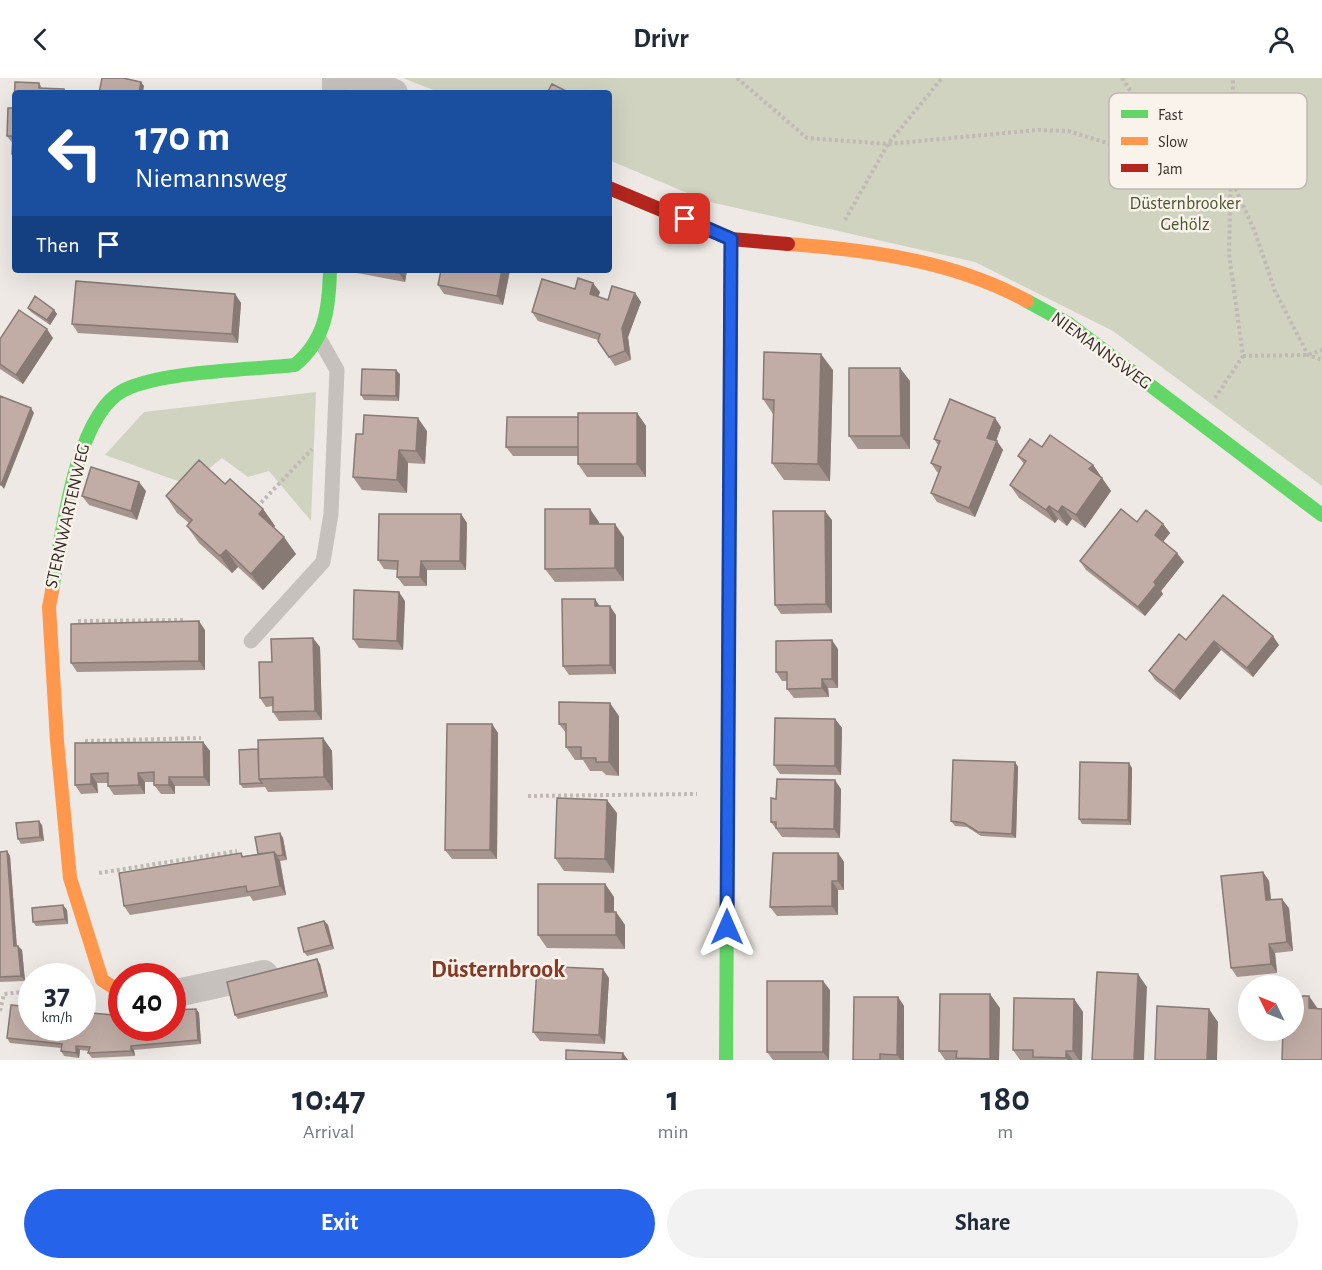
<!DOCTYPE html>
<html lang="en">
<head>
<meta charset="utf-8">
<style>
  :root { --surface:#fff; --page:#f2f2f3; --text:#1f2937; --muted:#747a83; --accent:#2563eb }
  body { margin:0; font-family:"Alegreya Sans",sans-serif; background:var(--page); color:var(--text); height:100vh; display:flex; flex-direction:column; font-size:22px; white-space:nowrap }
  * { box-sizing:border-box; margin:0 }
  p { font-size:20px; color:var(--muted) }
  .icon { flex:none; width:33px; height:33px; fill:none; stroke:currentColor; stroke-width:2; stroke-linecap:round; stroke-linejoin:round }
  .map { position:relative; height:982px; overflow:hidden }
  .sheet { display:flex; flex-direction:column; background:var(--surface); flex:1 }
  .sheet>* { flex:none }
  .top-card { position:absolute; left:12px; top:12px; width:600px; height:183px; border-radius:6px; box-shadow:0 6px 24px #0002; background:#1a4fa0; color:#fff; overflow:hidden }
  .needle { width:39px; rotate:313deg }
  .tools { position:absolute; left:1238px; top:897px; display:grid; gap:12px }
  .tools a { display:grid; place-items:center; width:66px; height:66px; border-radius:50%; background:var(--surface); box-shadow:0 6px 24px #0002; font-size:30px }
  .speed { position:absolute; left:18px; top:885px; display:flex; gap:12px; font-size:30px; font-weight:700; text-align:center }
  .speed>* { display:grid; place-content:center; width:78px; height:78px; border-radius:50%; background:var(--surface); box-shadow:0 6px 24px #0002; line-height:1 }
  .speed small { font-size:15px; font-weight:400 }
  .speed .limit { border:9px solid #d22; background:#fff; color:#111 }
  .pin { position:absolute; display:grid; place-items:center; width:51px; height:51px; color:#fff; margin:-26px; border-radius:12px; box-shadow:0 3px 9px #0006 }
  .me { position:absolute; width:66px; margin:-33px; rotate:0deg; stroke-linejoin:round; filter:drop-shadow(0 0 4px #0008) }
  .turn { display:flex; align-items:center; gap:21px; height:126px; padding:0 24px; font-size:27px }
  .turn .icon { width:78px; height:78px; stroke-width:2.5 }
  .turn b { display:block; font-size:42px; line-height:51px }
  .then { display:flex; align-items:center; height:57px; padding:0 24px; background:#0003; gap:12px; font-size:22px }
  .eta { display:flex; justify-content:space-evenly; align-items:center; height:102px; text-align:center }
  .eta b { font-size:36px; font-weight:700; line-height:42px }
  .primary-button { display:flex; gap:12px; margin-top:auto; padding:12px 24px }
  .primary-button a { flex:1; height:69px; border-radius:36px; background:var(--accent); color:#fff; font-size:24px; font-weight:700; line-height:69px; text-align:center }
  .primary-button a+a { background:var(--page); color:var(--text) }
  header { display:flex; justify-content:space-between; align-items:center; height:78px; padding:0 24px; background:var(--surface); font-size:27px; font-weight:700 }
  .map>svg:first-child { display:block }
  .green { fill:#d0d3bf }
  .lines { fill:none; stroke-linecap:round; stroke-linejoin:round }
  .path { stroke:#c0b9b5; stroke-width:4; stroke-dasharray:3 3; stroke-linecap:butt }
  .lane { stroke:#c7c1bd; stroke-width:15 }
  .street { stroke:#c7c1bd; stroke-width:28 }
  .fast { stroke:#63d668; stroke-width:14 }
  .slow { stroke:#ff974d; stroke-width:14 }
  .jam { stroke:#b3261e; stroke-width:14 }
  .wall { fill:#a6958f }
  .shaded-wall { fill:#877974 }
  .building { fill:#c1ada6; stroke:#877974; stroke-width:1.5 }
  .route-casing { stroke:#184099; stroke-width:15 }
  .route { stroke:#2563eb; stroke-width:10 }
  .labels { text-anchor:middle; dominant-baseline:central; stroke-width:5; stroke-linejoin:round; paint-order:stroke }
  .park-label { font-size:18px; fill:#49562f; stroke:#faf3ec }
  .street-label { font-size:18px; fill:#392e2a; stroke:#faf3ec }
  .district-label { font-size:24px; font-weight:bold; fill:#853926; stroke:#faf3ec }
  .key { fill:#faf3ec; stroke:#c0b8b2; stroke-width:1.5 }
  .key-label { font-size:16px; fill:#392e2a }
</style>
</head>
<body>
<header><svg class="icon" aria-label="back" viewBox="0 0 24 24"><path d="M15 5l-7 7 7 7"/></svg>Drivr<svg class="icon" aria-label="person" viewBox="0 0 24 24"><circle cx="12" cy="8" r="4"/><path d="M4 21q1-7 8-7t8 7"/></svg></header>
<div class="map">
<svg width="1322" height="982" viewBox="0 0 1322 982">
  <rect width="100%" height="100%" fill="#eee9e4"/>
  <path class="green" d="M 403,0 L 1322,0 L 1322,408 L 1113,253 L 975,184 L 706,123 L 609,82 L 609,15 L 441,15 Z
    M 316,314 L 311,443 L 269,393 L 248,399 L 222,380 L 189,407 L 105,377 L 144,334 Z"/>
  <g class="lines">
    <path class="path" d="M 737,0 L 807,60 L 888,66 L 1038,52 L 1068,53 L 1232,103 L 1255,154 L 1275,213 L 1308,277 L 1322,282
      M 1122,0 L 1137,23 L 1232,99
      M 845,142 L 888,66 L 942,0
      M 1243,278 L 1308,277 L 1322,272
      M 1215,320 L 1243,278 L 1229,176 L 1233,0
      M 257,429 L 312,371
      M 78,543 L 186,542
      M 85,663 L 201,660
      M 528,718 L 697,716
      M 99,795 L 237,773
      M 0,933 L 4,916 L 32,913"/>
    <path class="lane" d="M 251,563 L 323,484 L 331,436 L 337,292 L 320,262"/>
    <path class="street" d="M 358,0 L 394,15
      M 336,15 L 336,0
      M 172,916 L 264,896"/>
    <path class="fast" d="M 1027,223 L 1069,246 L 1322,437
      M 52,513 C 61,463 74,337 124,312 C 164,293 248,292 295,287 C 326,261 329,230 330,192
      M 726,982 L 730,322"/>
    <path class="slow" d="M 788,166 C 870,172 954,183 1027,223
      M 52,513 L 49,529 L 57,663 L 70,800 L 102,902 L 122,915"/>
    <path class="jam" d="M 609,110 L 731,161 L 788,166
      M 730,322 L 731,161"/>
  </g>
  <path class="wall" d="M 15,4 L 39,5 L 42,10 L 64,11 L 68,15 L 15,15 L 15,80 L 12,76 L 13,66 L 7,58 L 8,30 L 14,30 Z
    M 355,192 L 407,192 L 405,204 L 357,195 Z
    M 441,192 L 510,192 L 503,227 L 444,216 L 438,207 Z
    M 575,211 L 600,214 L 598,219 L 608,222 L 635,215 L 641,224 L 628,259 L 631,282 L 615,288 L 598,263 L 598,262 L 538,243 L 532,234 Z
    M 235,216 L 241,225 L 238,265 L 78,255 L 72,246 Z
    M 28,230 L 54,232 L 57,236 L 50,247 L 31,234 Z
    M 53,260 L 23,306 L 0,291 L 0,261 Z
    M 833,292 L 830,403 L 784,402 L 772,385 L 773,336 L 763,321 Z
    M 400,296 L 399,323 L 364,322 L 361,317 Z
    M 910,303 L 910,371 L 858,371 L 849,358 Z
    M 637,335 L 646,348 L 646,399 L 587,399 L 578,386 L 578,378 L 513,378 L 506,369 L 578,339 Z
    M 1001,349 L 996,363 L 1003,372 L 975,439 L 937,424 L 931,415 L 939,395 L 937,394 L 931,385 L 938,367 L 934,361 Z
    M 427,353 L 425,386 L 408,385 L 407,415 L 362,412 L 353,399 L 363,356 Z
    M 1042,369 L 1093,387 L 1111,413 L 1085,450 L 1072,441 L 1067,448 L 1058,441 L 1055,445 L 1019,420 L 1010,407 L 1024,386 L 1018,378 Z
    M 225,406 L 263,431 L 275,448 L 274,450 L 296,476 L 263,512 L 238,489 L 232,495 L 199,465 L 187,448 L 189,445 L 177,435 L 166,418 Z
    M 146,413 L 137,442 L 89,427 L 82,418 Z
    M 461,436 L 467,445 L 466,492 L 427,492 L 427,508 L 404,508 L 397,499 L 398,492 L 384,491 L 378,482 Z
    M 832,442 L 832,535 L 781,536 L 775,527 Z
    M 599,444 L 599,446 L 624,459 L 624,503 L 555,504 L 545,491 Z
    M 1137,444 L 1163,446 L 1170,455 L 1163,464 L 1184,484 L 1161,513 L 1163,516 L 1145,538 L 1086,492 L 1080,483 Z
    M 405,523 L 403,572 L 359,570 L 353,561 Z
    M 600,528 L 616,537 L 616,596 L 569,597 L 563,588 Z
    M 205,552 L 205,592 L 77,594 L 71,585 Z
    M 1186,562 L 1279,567 L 1253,599 L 1221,572 L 1180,622 L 1155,602 L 1149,593 Z
    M 320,569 L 322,642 L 279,643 L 273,634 L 273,628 L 266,629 L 260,620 L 272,584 Z
    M 838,571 L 838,610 L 828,610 L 829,619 L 794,620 L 787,611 L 787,603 L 782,603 L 776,594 Z
    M 619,638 L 619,698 L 606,697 L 602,693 L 590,693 L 583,682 L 575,682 L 566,669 L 566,655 L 559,646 Z
    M 835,641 L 842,650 L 841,697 L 780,696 L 774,687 Z
    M 492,646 L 498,655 L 497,781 L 452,781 L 445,772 Z
    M 323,660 L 332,673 L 333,712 L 268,714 L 265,709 L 243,710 L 240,706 L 258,671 Z
    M 203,664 L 210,673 L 210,708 L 175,708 L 175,716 L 161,716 L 154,707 L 154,704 L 145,704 L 145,716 L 114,717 L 108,708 L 108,705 L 97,705 L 98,715 L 81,716 L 75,707 L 75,665 Z
    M 1015,684 L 1018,689 L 1016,760 L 981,758 L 967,749 L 955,748 L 951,743 Z
    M 1132,690 L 1131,747 L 1082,746 L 1079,741 Z
    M 841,711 L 840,760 L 782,759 L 771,744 L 776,721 Z
    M 617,735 L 614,795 L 564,793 L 555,780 Z
    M 42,747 L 44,763 L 21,766 L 18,761 Z
    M 280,755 L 283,760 L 287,782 L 280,783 L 286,817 L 253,823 L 250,818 L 130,837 L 124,828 L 241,775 L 243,778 L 258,776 Z
    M 7,773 L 10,778 L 17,868 L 22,872 L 25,903 L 0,904 L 0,774 Z
    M 838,775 L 844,784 L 844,812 L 838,812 L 838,837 L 777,838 L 770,829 Z
    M 1263,794 L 1269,803 L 1271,822 L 1289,830 L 1293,873 L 1275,875 L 1277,895 L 1237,899 L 1231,890 Z
    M 605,806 L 614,819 L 614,834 L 616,834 L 625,847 L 625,871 L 547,870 L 538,857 Z
    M 67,832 L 68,846 L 36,848 L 33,844 Z
    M 324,843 L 328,847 L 334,871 L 307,878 L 304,874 Z
    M 320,886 L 328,919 L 238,941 L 235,937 Z
    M 609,900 L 605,966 L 540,963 L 533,954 Z
    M 830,912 L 829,982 L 773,982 L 767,974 Z
    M 898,919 L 904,928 L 904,982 L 853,982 Z
    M 1074,921 L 1083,934 L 1082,982 L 1020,982 L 1013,972 Z
    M 1000,930 L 999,982 L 945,982 L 939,973 Z
    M 196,931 L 199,935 L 201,966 L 134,972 L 135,978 L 92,980 L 88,975 L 89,973 L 80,972 L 79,980 L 64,978 L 61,973 L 61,970 L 10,965 L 7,960 L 113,937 Z"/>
  <path class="shaded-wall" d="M 141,4 L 144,8 L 143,15 L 139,15 Z
    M 399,192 L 407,192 L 405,204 L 399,195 Z
    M 502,192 L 510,192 L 503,227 L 497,218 Z
    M 593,205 L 600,214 L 596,225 L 590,216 Z
    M 635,215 L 641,224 L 628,259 L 631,282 L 625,273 L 622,250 Z
    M 235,216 L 241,225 L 238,265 L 232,256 Z
    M 54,232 L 57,236 L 50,247 L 47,242 Z
    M 47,251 L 53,260 L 23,306 L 16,297 Z
    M 821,276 L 833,292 L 830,403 L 818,386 Z
    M 900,290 L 910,303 L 910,371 L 901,358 Z
    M 396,292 L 400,296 L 399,323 L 396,318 Z
    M 31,330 L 34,335 L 4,411 L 1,407 Z
    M 637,335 L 646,348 L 646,399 L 637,386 Z
    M 418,340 L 427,353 L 425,386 L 416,373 Z
    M 995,340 L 1001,349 L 994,369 L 987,360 Z
    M 997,363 L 1003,372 L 975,439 L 969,430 Z
    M 399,372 L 408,385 L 407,415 L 397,402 Z
    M 1093,387 L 1111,413 L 1085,450 L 1076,437 L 1089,391 Z
    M 139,404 L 146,413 L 137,442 L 131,433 Z
    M 1049,428 L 1058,441 L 1055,445 L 1046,432 Z
    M 1062,428 L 1072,441 L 1067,448 L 1058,434 Z
    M 263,431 L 275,448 L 270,453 L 259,436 Z
    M 590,431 L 599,444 L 600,459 L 590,446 Z
    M 825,433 L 832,442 L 832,535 L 826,526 Z
    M 461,436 L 467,445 L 466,492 L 460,483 Z
    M 615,446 L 624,459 L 624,503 L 615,490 Z
    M 1163,446 L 1170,455 L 1161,466 L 1155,457 Z
    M 284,459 L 296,476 L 263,512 L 251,496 Z
    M 226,472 L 238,489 L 232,495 L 220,478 Z
    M 1177,475 L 1184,484 L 1161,513 L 1163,516 L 1145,538 L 1138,529 L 1154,504 Z
    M 421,483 L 427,492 L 427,508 L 420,499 Z
    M 399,514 L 405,523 L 403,572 L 397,563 Z
    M 595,521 L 601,530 L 595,528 Z
    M 610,528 L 616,537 L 616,596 L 610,587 Z
    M 199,543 L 205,552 L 205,592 L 199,583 Z
    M 1273,558 L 1279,567 L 1253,599 L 1247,590 Z
    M 313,560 L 320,569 L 322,642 L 315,633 Z
    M 832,562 L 838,571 L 838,610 L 832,601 Z
    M 1214,563 L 1221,572 L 1180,622 L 1174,613 Z
    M 822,601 L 828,610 L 829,619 L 822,610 Z
    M 610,625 L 619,638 L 619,698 L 609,684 Z
    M 835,641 L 842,650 L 841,697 L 835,688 Z
    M 492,646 L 498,655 L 497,781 L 490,772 Z
    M 323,660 L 332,673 L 333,712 L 324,699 Z
    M 203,664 L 210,673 L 210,708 L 204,699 Z
    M 1015,684 L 1018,689 L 1016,760 L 1012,756 Z
    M 1129,685 L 1132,690 L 1131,747 L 1128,742 Z
    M 138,695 L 145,704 L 145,716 L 139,707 Z
    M 91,696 L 97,705 L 98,715 L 91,706 Z
    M 169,699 L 175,708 L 175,716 L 169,707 Z
    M 835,702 L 841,711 L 840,760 L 834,751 Z
    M 607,722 L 617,735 L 614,795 L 605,781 Z
    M 39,743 L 42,747 L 44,763 L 40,759 Z
    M 280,755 L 283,760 L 287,782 L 283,777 Z
    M 7,773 L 10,778 L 17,873 L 14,868 Z
    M 274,774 L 280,783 L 286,817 L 280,808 Z
    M 838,775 L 844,784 L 844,812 L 838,803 Z
    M 1263,794 L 1269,803 L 1272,831 L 1266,822 Z
    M 832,803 L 838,812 L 838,837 L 832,828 Z
    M 605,806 L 614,819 L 614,847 L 605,834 Z
    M 1282,821 L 1289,830 L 1293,873 L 1287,864 Z
    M 63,827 L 67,832 L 68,846 L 65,841 Z
    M 616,834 L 625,847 L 625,871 L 616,857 Z
    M 324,843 L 328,847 L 334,871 L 331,867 Z
    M 1269,866 L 1275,875 L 1277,895 L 1271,886 Z
    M 18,868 L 22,872 L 25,903 L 21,898 Z
    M 317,881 L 320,886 L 328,919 L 325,914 Z
    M 603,891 L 609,900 L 605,966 L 599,957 Z
    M 1138,896 L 1147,909 L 1144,982 L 1134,982 Z
    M 823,903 L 830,912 L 829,982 L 823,974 Z
    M 990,916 L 1000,930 L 999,982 L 991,982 L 990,981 Z
    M 1309,918 L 1318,931 L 1309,930 Z
    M 898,919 L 904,928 L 904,982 L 901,982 L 897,977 Z
    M 1074,921 L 1083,934 L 1082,982 L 1079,982 L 1073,973 Z
    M 196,931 L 199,935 L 201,966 L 198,962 Z
    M 1209,931 L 1218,944 L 1217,982 L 1207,982 Z
    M 76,968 L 80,972 L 79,980 L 76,975 Z
    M 131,968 L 134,972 L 135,978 L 131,973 Z
    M 1066,973 L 1073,982 L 1068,982 L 1066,980 Z
    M 623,975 L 628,982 L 622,982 Z"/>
  <path class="building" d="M 102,0 L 123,0 L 141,4 L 139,15 L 99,15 Z
    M 15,4 L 39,5 L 39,10 L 64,11 L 64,15 L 15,15 L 15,76 L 12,76 L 13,58 L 7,58 L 8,30 L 14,30 Z
    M 552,6 L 570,15 L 547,15 Z
    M 383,192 L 399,192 L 399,195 Z
    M 441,192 L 502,192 L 497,218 L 438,207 Z
    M 578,200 L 593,205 L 590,216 L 608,222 L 612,208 L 635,215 L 622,250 L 625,273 L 609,279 L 598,263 L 600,256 L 532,234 L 542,201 L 575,211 Z
    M 76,203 L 235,216 L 232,256 L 72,246 Z
    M 35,218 L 54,232 L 47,242 L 28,230 Z
    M 19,232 L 47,251 L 16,297 L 0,286 L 0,261 Z
    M 764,274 L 821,276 L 818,386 L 772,385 L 774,322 L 763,321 Z
    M 849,290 L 900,290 L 901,358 L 849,358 Z
    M 362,291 L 396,292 L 396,318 L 361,317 Z
    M 0,318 L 31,330 L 1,407 L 0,406 Z
    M 950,321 L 995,340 L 987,360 L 997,363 L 969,430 L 931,415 L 941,389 L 931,385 L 940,363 L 934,361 Z
    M 578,335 L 637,335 L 637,386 L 578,386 Z
    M 364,337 L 418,340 L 416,373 L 399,372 L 397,402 L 353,399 L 356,356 L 363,356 Z
    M 507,339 L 578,339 L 578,369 L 506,369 Z
    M 1050,357 L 1093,387 L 1089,391 L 1102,400 L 1076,437 L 1062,428 L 1058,434 L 1049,428 L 1046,432 L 1010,407 L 1026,383 L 1018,378 L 1030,361 L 1042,369 Z
    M 199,382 L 225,406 L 230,401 L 263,431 L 259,436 L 284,459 L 251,496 L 226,472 L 220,478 L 187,448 L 192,442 L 166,418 Z
    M 91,389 L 139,404 L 131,433 L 82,418 Z
    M 545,431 L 590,431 L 590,446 L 615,446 L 615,490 L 545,491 Z
    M 1121,431 L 1137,444 L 1146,432 L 1163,446 L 1155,457 L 1177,475 L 1154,504 L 1156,507 L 1138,529 L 1080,483 Z
    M 773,433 L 825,433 L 826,526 L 775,527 Z
    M 379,436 L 461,436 L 460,483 L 421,483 L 420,499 L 397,499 L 398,483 L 378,482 Z
    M 354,512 L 399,514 L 397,563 L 353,561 Z
    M 1223,517 L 1273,558 L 1247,590 L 1214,563 L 1174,613 L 1149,593 L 1179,556 L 1186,562 Z
    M 562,521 L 595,521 L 595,528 L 610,528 L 610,587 L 563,588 Z
    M 199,543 L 199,583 L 71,585 L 71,546 Z
    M 313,560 L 315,633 L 273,634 L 273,619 L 260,620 L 259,584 L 272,584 L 271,561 Z
    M 832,562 L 832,601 L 822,601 L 822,610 L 787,611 L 787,594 L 776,594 L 776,563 Z
    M 559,624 L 610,625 L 609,684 L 596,684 L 596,680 L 581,680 L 581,669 L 566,669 L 566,646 L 559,646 Z
    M 775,640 L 835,641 L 835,688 L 774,687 Z
    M 447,646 L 492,646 L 490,772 L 445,772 Z
    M 323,660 L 324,699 L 259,701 L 258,662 Z
    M 203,664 L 204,699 L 169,699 L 169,707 L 154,707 L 154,694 L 138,695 L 139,707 L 108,708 L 108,695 L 91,696 L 91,706 L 75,707 L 75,665 Z
    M 258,671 L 259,701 L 262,705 L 240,706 L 239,672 Z
    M 953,682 L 1015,684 L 1012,756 L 978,754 L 964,745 L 951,743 Z
    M 1080,684 L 1129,685 L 1128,742 L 1079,741 Z
    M 777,701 L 835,702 L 834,751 L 776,750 L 776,744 L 771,744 L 771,720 L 776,721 Z
    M 557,720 L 607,722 L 605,781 L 555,780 Z
    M 39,743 L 40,759 L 18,761 L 16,745 Z
    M 280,755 L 283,777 L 277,778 L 274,774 L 258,776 L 255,759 Z
    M 7,773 L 14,868 L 18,868 L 21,898 L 0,899 L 0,774 Z
    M 274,774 L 280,808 L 247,814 L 246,808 L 124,828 L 119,795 L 241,775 L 242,779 Z
    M 773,775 L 838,775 L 838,803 L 832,803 L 832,828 L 770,829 Z
    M 1263,794 L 1266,822 L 1282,821 L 1287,864 L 1269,866 L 1271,886 L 1231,890 L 1221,798 Z
    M 538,806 L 605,806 L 605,834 L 616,834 L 616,857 L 538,857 Z
    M 63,827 L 65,841 L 33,844 L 32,830 Z
    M 324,843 L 331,867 L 304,874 L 298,850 Z
    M 317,881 L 325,914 L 235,937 L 227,904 Z
    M 537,888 L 603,891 L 599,957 L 533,954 Z
    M 1097,894 L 1138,896 L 1134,982 L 1092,982 Z
    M 767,903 L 823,903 L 823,974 L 767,974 Z
    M 940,916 L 990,916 L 990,981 L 956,980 L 957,973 L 939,973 Z
    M 1293,918 L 1309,918 L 1309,930 L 1322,931 L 1322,982 L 1282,982 L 1283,952 L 1293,952 Z
    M 854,919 L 898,919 L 897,977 L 880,976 L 880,982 L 853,982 Z
    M 1014,920 L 1074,921 L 1073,973 L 1066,973 L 1066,980 L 1033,979 L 1033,972 L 1013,972 Z
    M 11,927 L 32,929 L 32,950 L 82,950 L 82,934 L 113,937 L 122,937 L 122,950 L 172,950 L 172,932 L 196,931 L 198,962 L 131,968 L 131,973 L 88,975 L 90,969 L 76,968 L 76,975 L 61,973 L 62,966 L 7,960 Z
    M 1157,928 L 1209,931 L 1207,982 L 1155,982 Z
    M 566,972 L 623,975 L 622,982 L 566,982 Z"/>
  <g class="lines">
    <g class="route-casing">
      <path id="route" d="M 685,141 L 731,161 L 727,849"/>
    </g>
    <use href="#route" class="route"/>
  </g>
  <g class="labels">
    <g class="park-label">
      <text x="1185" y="126">Düsternbrooker<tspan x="1185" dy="21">Gehölz</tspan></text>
    </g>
    <g class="street-label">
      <text transform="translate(1101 273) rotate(36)">NIEMANNSWEG</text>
      <text transform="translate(68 438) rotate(-77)">STERNWARTENWEG</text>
    </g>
    <g class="district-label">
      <text x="498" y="892">Düsternbrook</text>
    </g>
  </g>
  <rect x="1109" y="15" width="198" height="96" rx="9" class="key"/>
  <rect x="1121" y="32" width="27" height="8" fill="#63d668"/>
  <rect x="1121" y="59" width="27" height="8" fill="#ff974d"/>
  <rect x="1121" y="86" width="27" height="8" fill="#b3261e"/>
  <g class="key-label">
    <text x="1158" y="42">Fast</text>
    <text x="1158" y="69">Slow</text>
    <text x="1158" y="96">Jam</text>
  </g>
</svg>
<div class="tools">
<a><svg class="needle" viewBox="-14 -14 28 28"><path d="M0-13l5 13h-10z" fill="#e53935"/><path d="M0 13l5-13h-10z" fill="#747a83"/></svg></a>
</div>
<div class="speed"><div>37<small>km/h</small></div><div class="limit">40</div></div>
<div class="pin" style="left:685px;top:141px;background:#d93025"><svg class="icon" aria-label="arrive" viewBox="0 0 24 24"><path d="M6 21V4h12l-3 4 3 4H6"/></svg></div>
<svg class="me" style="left:727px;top:849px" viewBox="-20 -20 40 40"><path d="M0-17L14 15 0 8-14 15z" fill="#2563eb" stroke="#fff" stroke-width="4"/></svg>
<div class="top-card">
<div class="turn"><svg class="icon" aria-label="left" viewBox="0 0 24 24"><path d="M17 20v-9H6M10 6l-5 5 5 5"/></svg><div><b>170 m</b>Niemannsweg</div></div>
<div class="then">Then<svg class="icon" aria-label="arrive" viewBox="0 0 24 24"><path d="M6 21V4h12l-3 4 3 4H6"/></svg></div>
</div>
</div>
<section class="sheet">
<div class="eta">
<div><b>10:47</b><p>Arrival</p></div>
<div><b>1</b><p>min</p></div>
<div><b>180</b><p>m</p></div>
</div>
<div class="primary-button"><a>Exit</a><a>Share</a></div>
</section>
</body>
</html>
